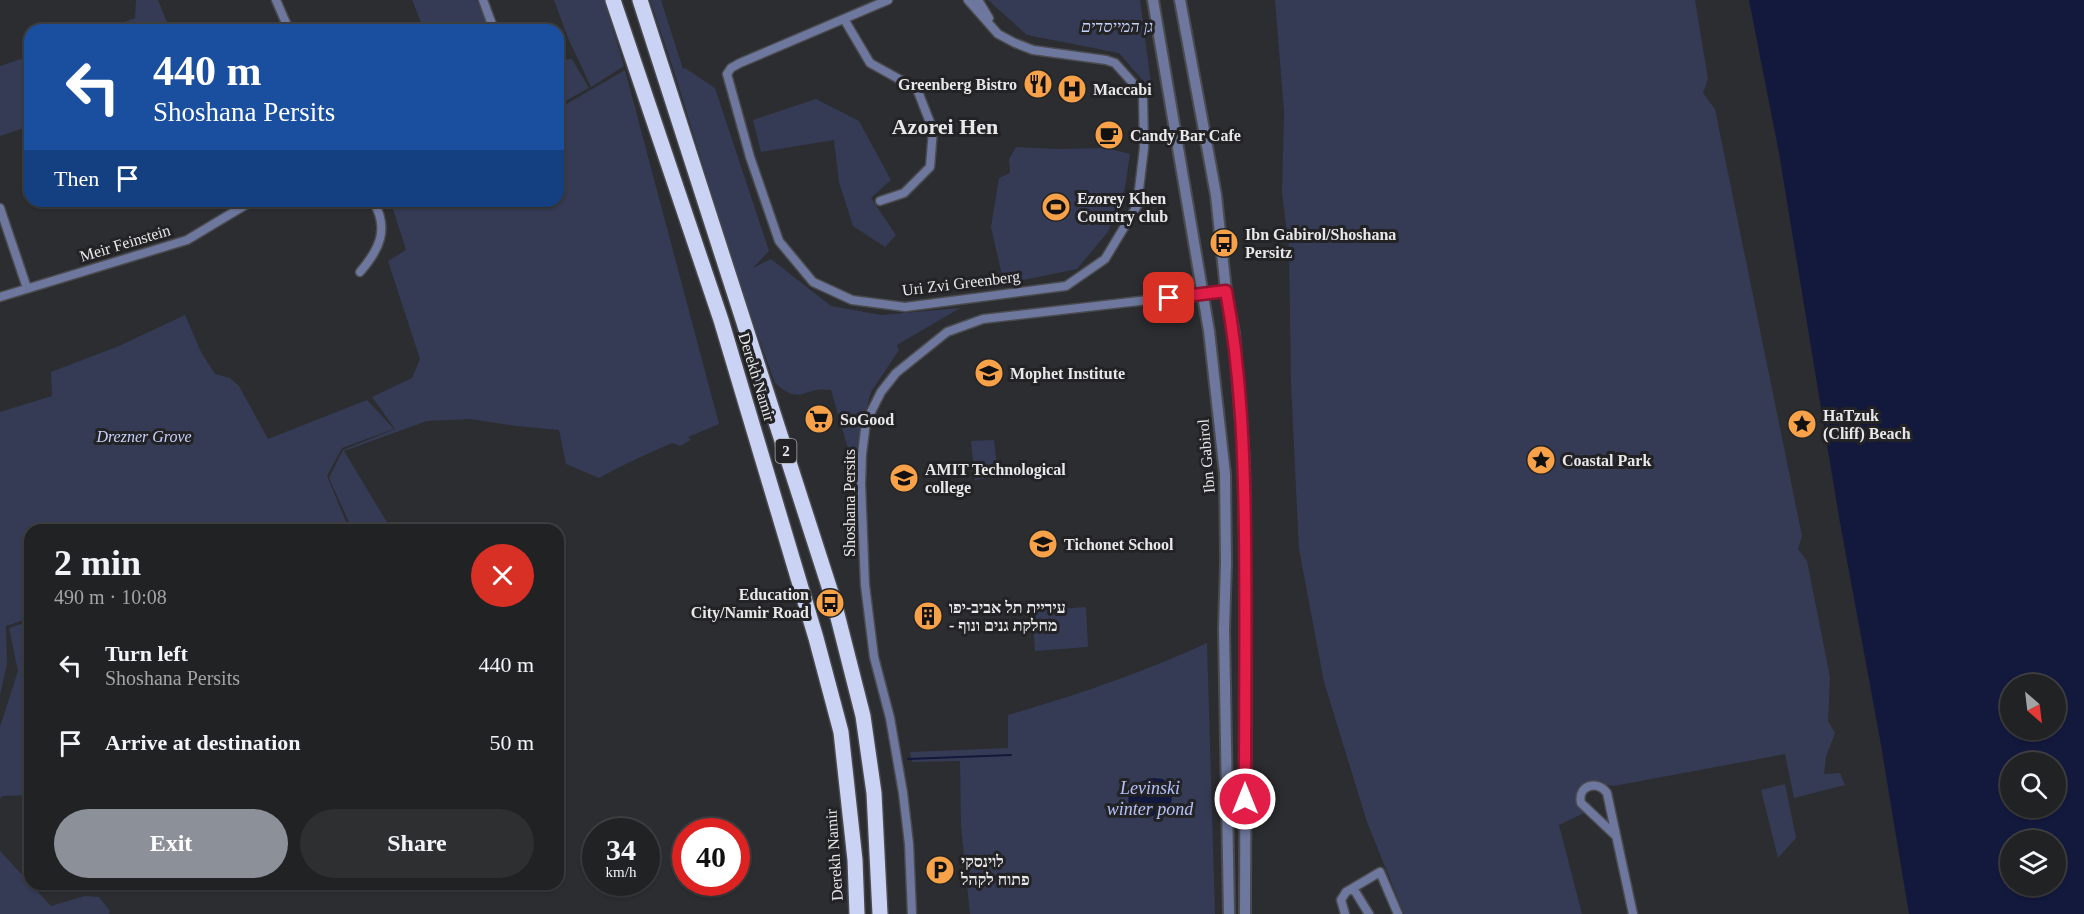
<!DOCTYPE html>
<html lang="en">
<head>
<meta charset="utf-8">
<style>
  :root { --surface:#212224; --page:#2d2f31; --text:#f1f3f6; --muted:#a2a4a6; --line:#3e3f41; --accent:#8c9099 }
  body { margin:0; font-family:"Times New Roman",Heebo,serif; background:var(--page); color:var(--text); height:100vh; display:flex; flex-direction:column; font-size:22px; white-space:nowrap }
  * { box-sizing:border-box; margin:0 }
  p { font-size:20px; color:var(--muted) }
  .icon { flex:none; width:33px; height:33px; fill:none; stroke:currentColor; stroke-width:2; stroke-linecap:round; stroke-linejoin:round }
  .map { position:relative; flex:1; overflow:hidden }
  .drawer { position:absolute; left:24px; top:524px; width:540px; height:366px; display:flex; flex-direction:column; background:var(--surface); border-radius:18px; box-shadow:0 2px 4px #0004,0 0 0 2px var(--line) }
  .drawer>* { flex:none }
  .banner { position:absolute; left:24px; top:24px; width:540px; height:183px; border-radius:18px; box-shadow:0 2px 4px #0004,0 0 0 2px var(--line); background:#1a4fa0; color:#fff; overflow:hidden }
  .needle { width:39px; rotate:152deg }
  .buttons { position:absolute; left:2000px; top:674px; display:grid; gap:12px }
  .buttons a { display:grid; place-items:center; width:66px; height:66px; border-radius:50%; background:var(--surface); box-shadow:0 2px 4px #0004,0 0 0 2px var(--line); font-size:30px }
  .speed { position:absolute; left:582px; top:818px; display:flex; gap:12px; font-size:30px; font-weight:700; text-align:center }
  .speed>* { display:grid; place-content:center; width:78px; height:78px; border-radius:50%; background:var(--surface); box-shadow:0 2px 4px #0004,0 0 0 2px var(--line); line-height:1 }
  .speed small { font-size:15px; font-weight:400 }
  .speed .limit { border:9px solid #d22; background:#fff; color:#111 }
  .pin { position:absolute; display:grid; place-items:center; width:51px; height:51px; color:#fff; margin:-26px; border-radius:12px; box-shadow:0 3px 9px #0006 }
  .me { position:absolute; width:66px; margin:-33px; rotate:0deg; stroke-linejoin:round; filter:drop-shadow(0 0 4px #0008) }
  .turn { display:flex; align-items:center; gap:21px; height:126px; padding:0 30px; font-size:27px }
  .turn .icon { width:78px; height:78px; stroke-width:2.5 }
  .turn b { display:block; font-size:42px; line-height:51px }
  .then { display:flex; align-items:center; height:57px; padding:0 30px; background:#0003; gap:12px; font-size:22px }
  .round { display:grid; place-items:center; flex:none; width:63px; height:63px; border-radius:32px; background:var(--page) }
  .summary { display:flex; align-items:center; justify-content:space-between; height:102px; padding:0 30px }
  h1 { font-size:36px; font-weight:700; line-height:45px }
  .action { display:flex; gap:12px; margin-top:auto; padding:12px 30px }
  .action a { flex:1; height:69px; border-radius:36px; background:var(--accent); color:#fff; font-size:24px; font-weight:700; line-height:69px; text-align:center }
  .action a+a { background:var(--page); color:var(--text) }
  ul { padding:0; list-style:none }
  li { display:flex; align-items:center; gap:18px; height:78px; padding:0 30px }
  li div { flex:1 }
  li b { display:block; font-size:22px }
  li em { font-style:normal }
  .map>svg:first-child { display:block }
  .green { fill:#353b54 }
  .water { fill:#13183d; fill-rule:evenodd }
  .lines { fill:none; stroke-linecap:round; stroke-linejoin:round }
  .stream { stroke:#13183d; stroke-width:2 }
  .minor-casing { stroke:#4a4b4e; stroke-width:11 }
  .tertiary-casing { stroke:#4a4b4e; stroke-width:14 }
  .trunk-casing { stroke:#4a4b4e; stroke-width:18 }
  .minor { stroke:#6e779d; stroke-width:8 }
  .tertiary { stroke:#6e779d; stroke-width:10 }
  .trunk { stroke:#cbd3f4; stroke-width:15 }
  .route-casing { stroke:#92132f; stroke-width:15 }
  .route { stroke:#e11d48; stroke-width:10 }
  .labels { text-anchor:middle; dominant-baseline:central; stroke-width:6; stroke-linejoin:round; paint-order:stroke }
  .shield { fill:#232326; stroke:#adadaf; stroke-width:1.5 }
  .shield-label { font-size:15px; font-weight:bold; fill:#e8e8ea }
  .park-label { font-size:16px; font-style:italic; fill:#c7d2fc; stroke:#232326 }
  .poi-label { font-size:16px; font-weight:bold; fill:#e8e8ea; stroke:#232326; text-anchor:start }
  .street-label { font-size:16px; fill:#e8e8ea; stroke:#232326 }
  .water-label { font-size:18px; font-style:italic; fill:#b4c1f9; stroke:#232326 }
  .district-label { font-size:22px; font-weight:bold; fill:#e8e8ea; stroke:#232326 }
</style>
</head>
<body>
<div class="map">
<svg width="2084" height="914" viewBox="0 0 2084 914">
  <rect width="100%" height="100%" fill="#2c2d30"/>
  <path class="green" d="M 136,0 L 158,0 L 170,30 L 102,30 L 135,18 Z
    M 412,0 L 477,0 L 489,30 L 424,30 Z
    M 554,0 L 604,0 L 624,66 L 591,87 L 568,38 Z
    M 650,0 L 661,0 L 683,69 L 685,68 L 715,88 L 769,251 L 753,268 L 771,259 L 831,306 L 881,315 L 960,308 L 897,345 L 899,350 L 871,392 L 857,445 L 858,483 L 831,390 C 802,386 802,407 775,383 L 739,283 L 675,74 Z
    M 988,0 L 1140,0 L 1151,84 L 1146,84 L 1119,53 L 1027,35 Z
    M 1275,0 L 1695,0 L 1708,79 L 1703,93 L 1715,109 L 1802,536 L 1798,549 L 1807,561 L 1830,677 L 1828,721 L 1835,733 L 1826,757 L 1824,774 L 1840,773 L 1845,785 L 1794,798 L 1785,754 L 1614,786 L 1588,782 L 1579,787 C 1576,798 1577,804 1584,813 L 1559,825 L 1582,914 L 1404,914 L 1367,822 L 1324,682 L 1299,549 L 1291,384 L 1289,248 L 1282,194 L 1284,112 Z
    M 30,56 L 30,126 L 0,136 L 0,66 Z
    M 572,59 L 589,88 L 558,105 L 558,60 Z
    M 625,70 L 719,424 L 688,437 L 691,440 L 680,446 L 672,443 C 647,454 622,465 599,478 L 566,464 L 559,430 L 516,426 L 470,419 L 427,421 L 344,451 L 391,529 L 352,529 L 329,478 L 343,450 L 395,429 L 372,397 L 412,378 L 420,359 L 388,261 L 406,250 L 393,209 L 406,201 L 558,201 L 558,109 Z
    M 816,99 L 859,121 L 891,180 L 871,198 L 896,235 L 885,247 L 853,226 L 839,182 L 834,140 L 761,152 L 753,120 Z
    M 1016,147 L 1057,149 L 1106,148 L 1130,154 L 1125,188 L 1108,232 L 1077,269 L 1004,284 L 991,227 L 999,178 L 1010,173 L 1009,159 Z
    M 185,315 L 201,352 L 215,374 L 230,378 L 239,386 L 268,439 L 367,400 L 394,429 L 342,448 L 327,476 L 349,529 L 30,530 L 30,618 L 6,626 L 7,664 L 0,695 L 0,720 L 0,412 L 52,396 L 51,372 L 119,346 Z
    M 994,440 L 998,476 L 975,480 L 971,441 Z
    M 1086,607 L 1088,647 L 1035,651 L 1032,611 Z
    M 30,621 L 30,795 L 2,796 L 0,799 L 0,727 L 18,671 L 9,628 Z
    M 1207,643 L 1215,914 L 970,914 L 961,826 L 960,761 L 912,762 L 910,752 L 1008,748 L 1008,715 C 1076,695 1143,673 1207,643 Z
    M 1785,784 L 1796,838 L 1778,858 L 1761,790 Z
    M 0,851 L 51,906 L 85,896 L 99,897 L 110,911 L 109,914 L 0,914 Z"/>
  <path class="water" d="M 1749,0 L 2084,0 L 2084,914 L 1909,914 L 1880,739 L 1839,517 L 1779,153 ZM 2010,684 L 2055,684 L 2055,729 L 2010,729 ZM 2010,762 L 2055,762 L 2055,807 L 2010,807 ZM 2010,840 L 2055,840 L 2055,885 L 2010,885 Z
    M 1153,778 L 1163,779 C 1174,789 1173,798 1169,811 L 1149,817 L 1134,816 L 1129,809 L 1128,793 L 1137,783 Z"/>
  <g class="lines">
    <path class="stream" d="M 908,759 L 1011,755"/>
    <g class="minor-casing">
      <path id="minor" d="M 276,0 L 289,30
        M 483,0 L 494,30
        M 888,0 L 740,63 L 731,68 L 727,74 L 750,157 L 779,241 L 813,282 L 852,300 L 905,307 L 1066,286 L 1105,259 L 1137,206 L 1144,148 L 1143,96 L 1141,92 L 1115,63 L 1106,60 L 1033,50 L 1015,43 L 998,34 L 968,0
        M 978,0 L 989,18
        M 844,19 L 870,63 L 917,89 L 933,130 L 930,167 L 904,193 L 880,201
        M 0,208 L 27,288
        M 360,272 C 379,250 390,229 373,201
        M 0,297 L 187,240 L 252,201
        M 1616,836 L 1581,803 C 1577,786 1597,779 1607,793 L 1633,914
        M 1353,888 L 1369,914
        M 912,914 L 909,844 L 903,793 L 890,718 L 874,657 L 865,585 L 861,484 L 862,454 L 866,422 L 881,392 L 896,373 L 947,332 L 983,319 L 1226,291
        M 1345,914 L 1341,900 L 1346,892 L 1380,872 L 1398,914"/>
    </g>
    <g class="tertiary-casing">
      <path id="tertiary" d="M 1153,0 L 1209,331 L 1225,474 L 1226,563 L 1224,629 L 1229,914
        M 1180,0 L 1216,195 L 1226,291 L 1234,333 L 1244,460 L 1246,628 L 1245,914"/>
    </g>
    <g class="trunk-casing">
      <path id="trunk" d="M 613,0 L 721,320 L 816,638 L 841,732 L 855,860 L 857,914
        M 640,0 L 834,602 L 863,716 L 874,793 L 880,914"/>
    </g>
    <use href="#minor" class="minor"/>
    <use href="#tertiary" class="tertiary"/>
    <use href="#trunk" class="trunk"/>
  </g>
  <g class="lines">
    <g class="route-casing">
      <path id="route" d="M 1169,298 L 1226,291 C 1241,371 1244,454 1245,535 C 1246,623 1245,711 1245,799"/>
    </g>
    <use href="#route" class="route"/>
  </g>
  <defs>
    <g id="restaurant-disc" transform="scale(1.5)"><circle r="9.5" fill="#f7a248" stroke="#232326"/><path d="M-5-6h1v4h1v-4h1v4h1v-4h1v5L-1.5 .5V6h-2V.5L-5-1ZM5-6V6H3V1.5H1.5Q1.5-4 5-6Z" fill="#111"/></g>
    <g id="hospital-disc" transform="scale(1.5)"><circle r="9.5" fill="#f7a248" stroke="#232326"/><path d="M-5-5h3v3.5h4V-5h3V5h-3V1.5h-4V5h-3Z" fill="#111"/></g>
    <g id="cafe-disc" transform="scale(1.5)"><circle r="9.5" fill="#f7a248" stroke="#232326"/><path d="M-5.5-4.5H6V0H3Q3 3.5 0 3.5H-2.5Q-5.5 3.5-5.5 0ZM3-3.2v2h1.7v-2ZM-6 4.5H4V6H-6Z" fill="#111"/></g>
    <g id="stadium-disc" transform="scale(1.5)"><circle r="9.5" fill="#f7a248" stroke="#232326"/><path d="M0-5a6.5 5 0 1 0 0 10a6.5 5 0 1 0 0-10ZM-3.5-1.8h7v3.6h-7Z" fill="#111"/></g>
    <g id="bus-disc" transform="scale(1.5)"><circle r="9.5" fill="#f7a248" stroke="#232326"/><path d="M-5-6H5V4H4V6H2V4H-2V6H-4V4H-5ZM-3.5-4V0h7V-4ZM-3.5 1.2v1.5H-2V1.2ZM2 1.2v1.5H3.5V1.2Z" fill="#111"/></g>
    <g id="university-disc" transform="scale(1.5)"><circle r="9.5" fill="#f7a248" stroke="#232326"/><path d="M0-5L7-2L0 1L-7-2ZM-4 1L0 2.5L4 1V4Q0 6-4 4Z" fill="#111"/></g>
    <g id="supermarket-disc" transform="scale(1.5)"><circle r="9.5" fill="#f7a248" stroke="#232326"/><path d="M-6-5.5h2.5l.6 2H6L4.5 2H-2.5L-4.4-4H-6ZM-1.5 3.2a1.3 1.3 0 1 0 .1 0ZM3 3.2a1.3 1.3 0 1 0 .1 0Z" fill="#111"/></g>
    <g id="sight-disc" transform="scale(1.5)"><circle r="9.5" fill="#f7a248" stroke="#232326"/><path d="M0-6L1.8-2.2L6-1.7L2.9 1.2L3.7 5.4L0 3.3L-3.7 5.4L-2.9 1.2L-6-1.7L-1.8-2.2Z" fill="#111"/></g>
    <g id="school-disc" transform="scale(1.5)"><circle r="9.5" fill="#f7a248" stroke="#232326"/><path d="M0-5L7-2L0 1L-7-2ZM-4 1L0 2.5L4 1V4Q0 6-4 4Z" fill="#111"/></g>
    <g id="building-disc" transform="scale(1.5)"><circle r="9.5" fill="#f7a248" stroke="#232326"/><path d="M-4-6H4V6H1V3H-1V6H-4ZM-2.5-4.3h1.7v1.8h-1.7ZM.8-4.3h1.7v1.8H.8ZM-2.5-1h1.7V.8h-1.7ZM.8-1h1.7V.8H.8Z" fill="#111"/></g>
    <g id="parking-disc" transform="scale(1.5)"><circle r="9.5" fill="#f7a248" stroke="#232326"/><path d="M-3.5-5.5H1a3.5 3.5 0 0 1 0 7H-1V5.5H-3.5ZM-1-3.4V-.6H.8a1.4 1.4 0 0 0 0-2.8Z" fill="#111"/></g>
  </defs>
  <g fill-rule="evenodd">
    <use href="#restaurant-disc" x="1038" y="84"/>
    <use href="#hospital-disc" x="1072" y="89"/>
    <use href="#cafe-disc" x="1109" y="135"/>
    <use href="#stadium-disc" x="1056" y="207"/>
    <use href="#bus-disc" x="1224" y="243"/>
    <use href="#university-disc" x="989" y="373"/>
    <use href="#supermarket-disc" x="819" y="419"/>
    <use href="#sight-disc" x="1802" y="424"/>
    <use href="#sight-disc" x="1541" y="460"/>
    <use href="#university-disc" x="904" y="478"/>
    <use href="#school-disc" x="1043" y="544"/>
    <use href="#bus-disc" x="830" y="603"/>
    <use href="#building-disc" x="928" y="616"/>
    <use href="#parking-disc" x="940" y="870"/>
  </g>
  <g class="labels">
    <rect class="shield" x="775.5" y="439" width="21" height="24" rx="4.5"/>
    <g class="shield-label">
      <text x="786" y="451">2</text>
    </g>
    <g class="park-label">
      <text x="1117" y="26">גן המייסדים</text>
      <text x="144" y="436">Drezner Grove</text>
    </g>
    <g class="poi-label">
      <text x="1017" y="84" text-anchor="end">Greenberg Bistro</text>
      <text x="1093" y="89">Maccabi</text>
      <text x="1130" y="135">Candy Bar Cafe</text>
      <text x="1077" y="198">Ezorey Khen<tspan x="1077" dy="18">Country club</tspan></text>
      <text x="1245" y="234">Ibn Gabirol/Shoshana<tspan x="1245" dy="18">Persitz</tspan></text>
      <text x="1010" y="373">Mophet Institute</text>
      <text x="1823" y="415">HaTzuk<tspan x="1823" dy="18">(Cliff) Beach</tspan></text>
      <text x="840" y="419">SoGood</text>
      <text x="1562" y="460">Coastal Park</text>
      <text x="925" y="469">AMIT Technological<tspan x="925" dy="18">college</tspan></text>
      <text x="1064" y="544">Tichonet School</text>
      <text x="809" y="594" text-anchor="end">Education<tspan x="809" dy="18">City/Namir Road</tspan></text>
      <text x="949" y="607">עיריית תל אביב-יפו<tspan x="949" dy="18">- מחלקת גנים ונוף</tspan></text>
      <text x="961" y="861">לוינסקי<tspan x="961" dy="18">פתוח לקהל</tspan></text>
    </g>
    <g class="street-label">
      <text transform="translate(125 243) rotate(-17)">Meir Feinstein</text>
      <text transform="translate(961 283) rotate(-7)">Uri Zvi Greenberg</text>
      <text transform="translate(757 377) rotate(73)">Derekh Namir</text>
      <text transform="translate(1206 456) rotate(-95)">Ibn Gabirol</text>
      <text transform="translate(849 503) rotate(-90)">Shoshana Persits</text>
      <text transform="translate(834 855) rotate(-94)">Derekh Namir</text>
    </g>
    <g class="water-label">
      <text x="1150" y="788">Levinski<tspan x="1150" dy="21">winter pond</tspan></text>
    </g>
    <g class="district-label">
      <text x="945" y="126">Azorei Hen</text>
    </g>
  </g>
</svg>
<div class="buttons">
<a><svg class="needle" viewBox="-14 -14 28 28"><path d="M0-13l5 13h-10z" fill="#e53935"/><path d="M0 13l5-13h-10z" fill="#a2a4a6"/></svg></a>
<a><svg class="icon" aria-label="search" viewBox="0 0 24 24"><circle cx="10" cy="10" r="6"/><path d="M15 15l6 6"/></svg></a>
<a><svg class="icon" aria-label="layers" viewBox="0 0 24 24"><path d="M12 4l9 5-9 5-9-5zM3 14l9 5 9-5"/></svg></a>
</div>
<div class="speed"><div>34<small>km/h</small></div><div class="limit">40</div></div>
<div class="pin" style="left:1169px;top:298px;background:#d93025"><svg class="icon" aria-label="arrive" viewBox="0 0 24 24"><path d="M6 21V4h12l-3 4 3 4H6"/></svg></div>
<svg class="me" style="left:1245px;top:799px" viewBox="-20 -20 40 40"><circle r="17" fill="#e11d48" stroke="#fff" stroke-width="3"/><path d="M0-11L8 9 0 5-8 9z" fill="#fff"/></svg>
<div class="banner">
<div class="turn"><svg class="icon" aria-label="left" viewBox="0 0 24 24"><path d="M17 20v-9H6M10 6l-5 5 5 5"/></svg><div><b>440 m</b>Shoshana Persits</div></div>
<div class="then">Then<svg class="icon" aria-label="arrive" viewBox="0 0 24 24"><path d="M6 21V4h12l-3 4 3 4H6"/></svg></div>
</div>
<section class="drawer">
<div class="summary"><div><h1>2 min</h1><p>490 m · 10:08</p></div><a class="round" style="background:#d93025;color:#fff"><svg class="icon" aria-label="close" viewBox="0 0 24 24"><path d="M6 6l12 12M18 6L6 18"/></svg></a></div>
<ul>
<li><svg class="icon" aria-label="left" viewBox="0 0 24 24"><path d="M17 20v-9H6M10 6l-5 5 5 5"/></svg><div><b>Turn left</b><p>Shoshana Persits</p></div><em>440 m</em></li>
<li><svg class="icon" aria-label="arrive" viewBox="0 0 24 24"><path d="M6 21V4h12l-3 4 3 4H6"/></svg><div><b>Arrive at destination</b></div><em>50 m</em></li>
</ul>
<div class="action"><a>Exit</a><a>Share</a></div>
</section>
</div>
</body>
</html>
